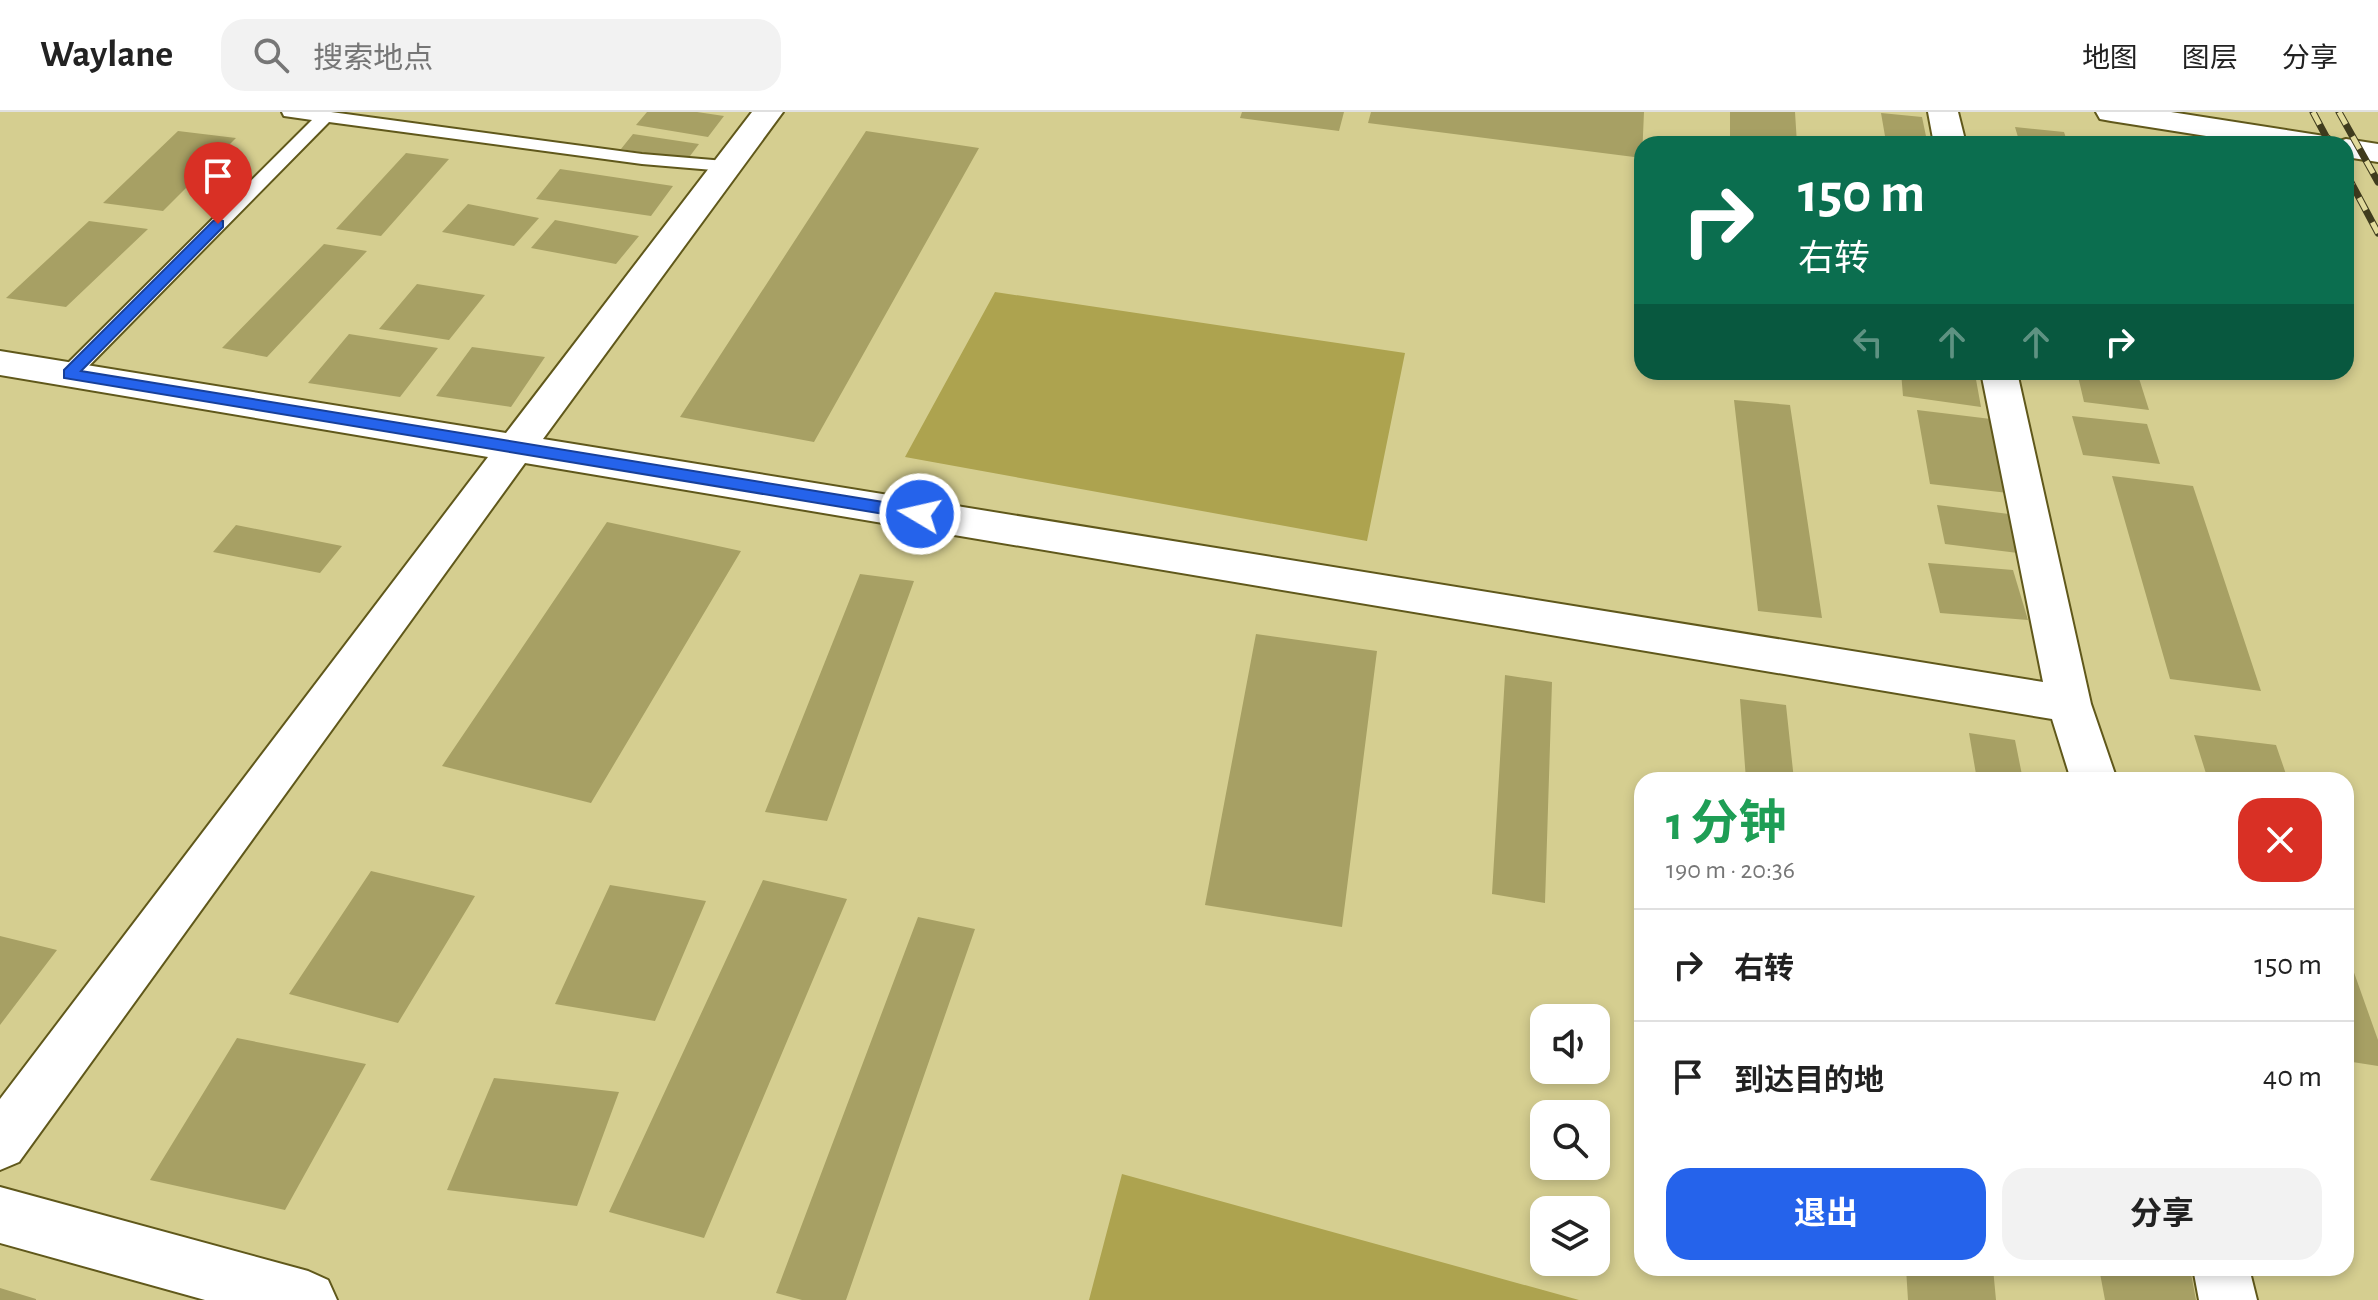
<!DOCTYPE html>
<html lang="zh">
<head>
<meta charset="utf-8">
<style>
  :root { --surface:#fff; --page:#f2f2f2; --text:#222; --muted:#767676; --line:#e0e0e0; --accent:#2563eb }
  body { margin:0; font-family:"Alegreya Sans","Noto Sans SC",sans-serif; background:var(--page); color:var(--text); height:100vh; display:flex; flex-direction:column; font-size:30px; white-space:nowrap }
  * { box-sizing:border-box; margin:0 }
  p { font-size:26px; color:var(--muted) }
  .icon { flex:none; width:44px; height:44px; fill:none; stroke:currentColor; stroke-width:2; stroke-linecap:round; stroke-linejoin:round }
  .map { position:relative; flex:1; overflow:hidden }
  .panel { position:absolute; left:1634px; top:660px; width:720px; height:504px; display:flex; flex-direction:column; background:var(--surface); border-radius:24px; box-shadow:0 4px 12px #0003 }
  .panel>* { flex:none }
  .guide { position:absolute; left:1634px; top:24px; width:720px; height:244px; border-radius:24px; box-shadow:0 4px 12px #0003; background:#0b6e4f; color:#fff; overflow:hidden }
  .fabs { position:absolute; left:1530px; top:892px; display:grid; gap:16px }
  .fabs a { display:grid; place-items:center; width:80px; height:80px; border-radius:16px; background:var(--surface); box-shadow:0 4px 12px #0003; font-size:40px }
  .pin { position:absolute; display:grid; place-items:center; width:68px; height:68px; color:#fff; margin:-82px -34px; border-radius:50% 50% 50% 0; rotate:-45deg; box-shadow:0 0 8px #0007 }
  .pin .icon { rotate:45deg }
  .me { position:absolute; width:88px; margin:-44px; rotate:279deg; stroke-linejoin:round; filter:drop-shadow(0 0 6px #0008) }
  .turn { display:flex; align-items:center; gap:28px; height:168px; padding:0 32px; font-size:36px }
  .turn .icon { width:104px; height:104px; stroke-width:2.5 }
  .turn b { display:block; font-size:56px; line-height:68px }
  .lanes { display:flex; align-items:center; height:76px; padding:0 32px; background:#0003; justify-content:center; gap:40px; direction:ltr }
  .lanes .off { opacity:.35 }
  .round { display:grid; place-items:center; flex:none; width:84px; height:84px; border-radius:24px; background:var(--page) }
  .overview { display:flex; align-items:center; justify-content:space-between; height:136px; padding:0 32px }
  h1 { font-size:48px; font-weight:700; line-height:60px; color:#1e9e55 }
  .primary-button { display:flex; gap:16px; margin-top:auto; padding:16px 32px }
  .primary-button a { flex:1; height:92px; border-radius:24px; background:var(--accent); color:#fff; font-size:32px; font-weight:700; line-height:92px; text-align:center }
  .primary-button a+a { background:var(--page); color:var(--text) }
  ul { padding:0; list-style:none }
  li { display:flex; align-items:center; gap:24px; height:112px; padding:0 32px; border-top:2px solid var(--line) }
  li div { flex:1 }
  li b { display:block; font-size:30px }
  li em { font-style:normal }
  header { display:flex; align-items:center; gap:48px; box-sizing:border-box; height:112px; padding:0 40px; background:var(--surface); border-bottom:2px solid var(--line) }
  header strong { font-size:38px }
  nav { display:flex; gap:44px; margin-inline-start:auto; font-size:28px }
  .search { width:560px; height:72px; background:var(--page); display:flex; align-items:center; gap:20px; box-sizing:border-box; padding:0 28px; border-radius:24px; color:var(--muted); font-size:30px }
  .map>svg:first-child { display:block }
  .green { fill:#ada34f }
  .building { fill:#a7a064 }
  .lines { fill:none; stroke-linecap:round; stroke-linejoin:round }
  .service-casing { stroke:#60581b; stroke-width:4 }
  .minor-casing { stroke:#60581b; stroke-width:4 }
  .service { fill:#fff; fill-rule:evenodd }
  .minor { fill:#fff; fill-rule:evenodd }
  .rail-casing { stroke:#403c1e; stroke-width:7 }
  .rail { stroke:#e2db9c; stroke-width:5; stroke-dasharray:14; stroke-linecap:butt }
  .route { fill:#2563eb; stroke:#184099; stroke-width:2 }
</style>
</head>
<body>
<header>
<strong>Waylane</strong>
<div class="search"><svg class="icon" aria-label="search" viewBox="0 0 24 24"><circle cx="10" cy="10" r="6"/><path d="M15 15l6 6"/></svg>搜索地点</div>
<nav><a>地图</a><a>图层</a><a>分享</a></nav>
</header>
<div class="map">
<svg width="2378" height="1188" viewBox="0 0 2378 1188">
  <rect width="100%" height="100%" fill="#d5ce90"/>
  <path class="green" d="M 995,180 L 1405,241 L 1367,429 L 905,345 Z
    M 1122,1062 L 1579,1188 L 1089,1188 Z"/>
  <path class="building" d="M 647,0 L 697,0 L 724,4 L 708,25 L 636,13 Z
    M 1242,0 L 1344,0 L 1339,19 L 1240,6 Z
    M 1371,0 L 1644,0 L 1642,46 L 1368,11 Z
    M 1730,0 L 1795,0 L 1797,32 L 1730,32 Z
    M 1881,1 L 1922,5 L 1927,29 L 1885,24 Z
    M 2015,15 L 2064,20 L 2068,32 L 2020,32 Z
    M 178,19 L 236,26 L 163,99 L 103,91 Z
    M 866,19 L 979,36 L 814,330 L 680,305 Z
    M 633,22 L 699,32 L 687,48 L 621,37 Z
    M 406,41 L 449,47 L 381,124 L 336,117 Z
    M 560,57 L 673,74 L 651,104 L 536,87 Z
    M 468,92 L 539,106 L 514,134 L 442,120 Z
    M 555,108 L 639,124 L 616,152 L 531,136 Z
    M 89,109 L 148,117 L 66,195 L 6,186 Z
    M 324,132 L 367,139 L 267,245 L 222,236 Z
    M 417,172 L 485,183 L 449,228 L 379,217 Z
    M 349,222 L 438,236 L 400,285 L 308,271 Z
    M 472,235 L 545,245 L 511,295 L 436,284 Z
    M 1901,260 L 1975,262 L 1981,295 L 1903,284 Z
    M 2077,260 L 2137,260 L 2149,298 L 2084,290 Z
    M 1734,288 L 1790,293 L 1822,506 L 1758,499 Z
    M 1917,298 L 1991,307 L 2008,381 L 1930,372 Z
    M 2072,304 L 2147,312 L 2160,352 L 2083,343 Z
    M 2112,364 L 2193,374 L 2261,579 L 2170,567 Z
    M 1937,393 L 2009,402 L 2018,441 L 1945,432 Z
    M 607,410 L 741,439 L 591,691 L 442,654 Z
    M 236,413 L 342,434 L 320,461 L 213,440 Z
    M 1928,451 L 2013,458 L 2028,508 L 1940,501 Z
    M 860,462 L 914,469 L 827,709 L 765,700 Z
    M 1256,522 L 1377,539 L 1342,815 L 1205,793 Z
    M 1505,563 L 1552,570 L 1545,791 L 1492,782 Z
    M 1740,587 L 1786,593 L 1794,668 L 1746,668 Z
    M 1969,621 L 2015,628 L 2023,668 L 1977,668 Z
    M 2194,623 L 2276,633 L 2288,668 L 2208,668 Z
    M 371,759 L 475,784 L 398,911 L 289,882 Z
    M 763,768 L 847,787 L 704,1126 L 609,1100 Z
    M 610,773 L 706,789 L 655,909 L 555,892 Z
    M 918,805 L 975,817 L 846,1188 L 802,1188 L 776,1181 Z
    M 0,824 L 57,838 L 0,913 Z
    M 2346,838 L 2378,928 L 2378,954 L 2346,949 Z
    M 237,926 L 366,952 L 285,1098 L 150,1068 Z
    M 494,966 L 619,980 L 577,1094 L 447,1078 Z
    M 1906,1156 L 1993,1156 L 1996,1188 L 1908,1188 Z
    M 2099,1156 L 2190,1156 L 2196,1188 L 2105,1188 Z
    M 0,1176 L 36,1187 L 36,1188 L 0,1188 Z"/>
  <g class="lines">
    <g class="service-casing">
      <path id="service" d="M 282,0 L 331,0 L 642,42 L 725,49 L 734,54 L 725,59 L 642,52 L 329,10 L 76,267 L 62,267 L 59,262 L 62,257 L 312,8 L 284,4 Z"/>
    </g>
    <g class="minor-casing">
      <path id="minor" d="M 752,0 L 783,0 L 543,327 L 2043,570 L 1981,260 L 2017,260 L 2091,592 L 2117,668 L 2071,668 L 2052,607 L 525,351 L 19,1050 L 0,1058 L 0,987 L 488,345 L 0,263 L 0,239 L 506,321 Z
        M 1928,0 L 1958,0 L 1966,32 L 1934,32 Z
        M 2096,0 L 2171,0 L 2318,23 L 2329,25 L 2333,31 L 2346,27 L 2378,32 L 2378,50 L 2346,45 L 2346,32 L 2257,32 L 2111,9 L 2100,7 Z
        M 0,1075 L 308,1159 L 328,1168 L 337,1188 L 205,1188 L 0,1131 Z
        M 2193,1156 L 2249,1156 L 2257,1188 L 2199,1188 Z"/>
    </g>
    <use href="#service" class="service"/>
    <use href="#minor" class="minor"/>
    <g class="rail-casing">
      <path id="rail" d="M 2313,0 L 2330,32
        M 2339,0 L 2378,70
        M 2346,61 L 2378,121"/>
    </g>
    <use href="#rail" class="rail"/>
  </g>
  <path class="route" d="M 218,107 L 223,109 L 223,115 L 81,259 L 920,396 L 928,402 L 920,408 L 64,266 L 64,258 L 213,109 Z"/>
</svg>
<div class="fabs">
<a><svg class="icon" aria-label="sound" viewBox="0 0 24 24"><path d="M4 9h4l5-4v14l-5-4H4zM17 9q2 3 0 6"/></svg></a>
<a><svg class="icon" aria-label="search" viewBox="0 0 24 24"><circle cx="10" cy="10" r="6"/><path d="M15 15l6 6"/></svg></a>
<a><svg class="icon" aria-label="layers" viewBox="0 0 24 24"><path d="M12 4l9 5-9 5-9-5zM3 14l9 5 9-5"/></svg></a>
</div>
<div class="pin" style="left:218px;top:112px;background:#d93025"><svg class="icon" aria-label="arrive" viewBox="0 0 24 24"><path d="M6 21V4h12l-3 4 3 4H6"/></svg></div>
<svg class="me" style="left:920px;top:402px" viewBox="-20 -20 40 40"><circle r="17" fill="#2563eb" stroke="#fff" stroke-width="3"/><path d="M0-11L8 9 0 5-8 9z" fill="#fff"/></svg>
<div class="guide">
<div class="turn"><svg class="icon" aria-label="right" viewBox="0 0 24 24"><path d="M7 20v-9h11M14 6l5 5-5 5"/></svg><div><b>150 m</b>右转</div></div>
<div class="lanes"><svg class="icon off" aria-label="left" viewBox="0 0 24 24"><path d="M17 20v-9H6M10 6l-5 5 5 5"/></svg><svg class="icon off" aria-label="ahead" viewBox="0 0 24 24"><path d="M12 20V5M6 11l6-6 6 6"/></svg><svg class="icon off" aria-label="ahead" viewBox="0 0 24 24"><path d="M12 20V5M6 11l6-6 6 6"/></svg><svg class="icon" aria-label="right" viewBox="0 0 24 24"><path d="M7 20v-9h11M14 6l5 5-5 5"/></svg></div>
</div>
<section class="panel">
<div class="overview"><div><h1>1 分钟</h1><p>190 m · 20:36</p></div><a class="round" style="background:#d93025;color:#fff"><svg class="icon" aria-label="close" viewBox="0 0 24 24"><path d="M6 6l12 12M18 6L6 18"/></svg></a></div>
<ul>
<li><svg class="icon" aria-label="right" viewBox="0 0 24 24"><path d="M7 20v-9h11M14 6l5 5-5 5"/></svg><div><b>右转</b></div><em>150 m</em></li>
<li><svg class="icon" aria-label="arrive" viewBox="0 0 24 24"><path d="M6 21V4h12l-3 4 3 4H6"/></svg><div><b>到达目的地</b></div><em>40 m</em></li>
</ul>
<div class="primary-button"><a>退出</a><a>分享</a></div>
</section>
</div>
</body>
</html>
